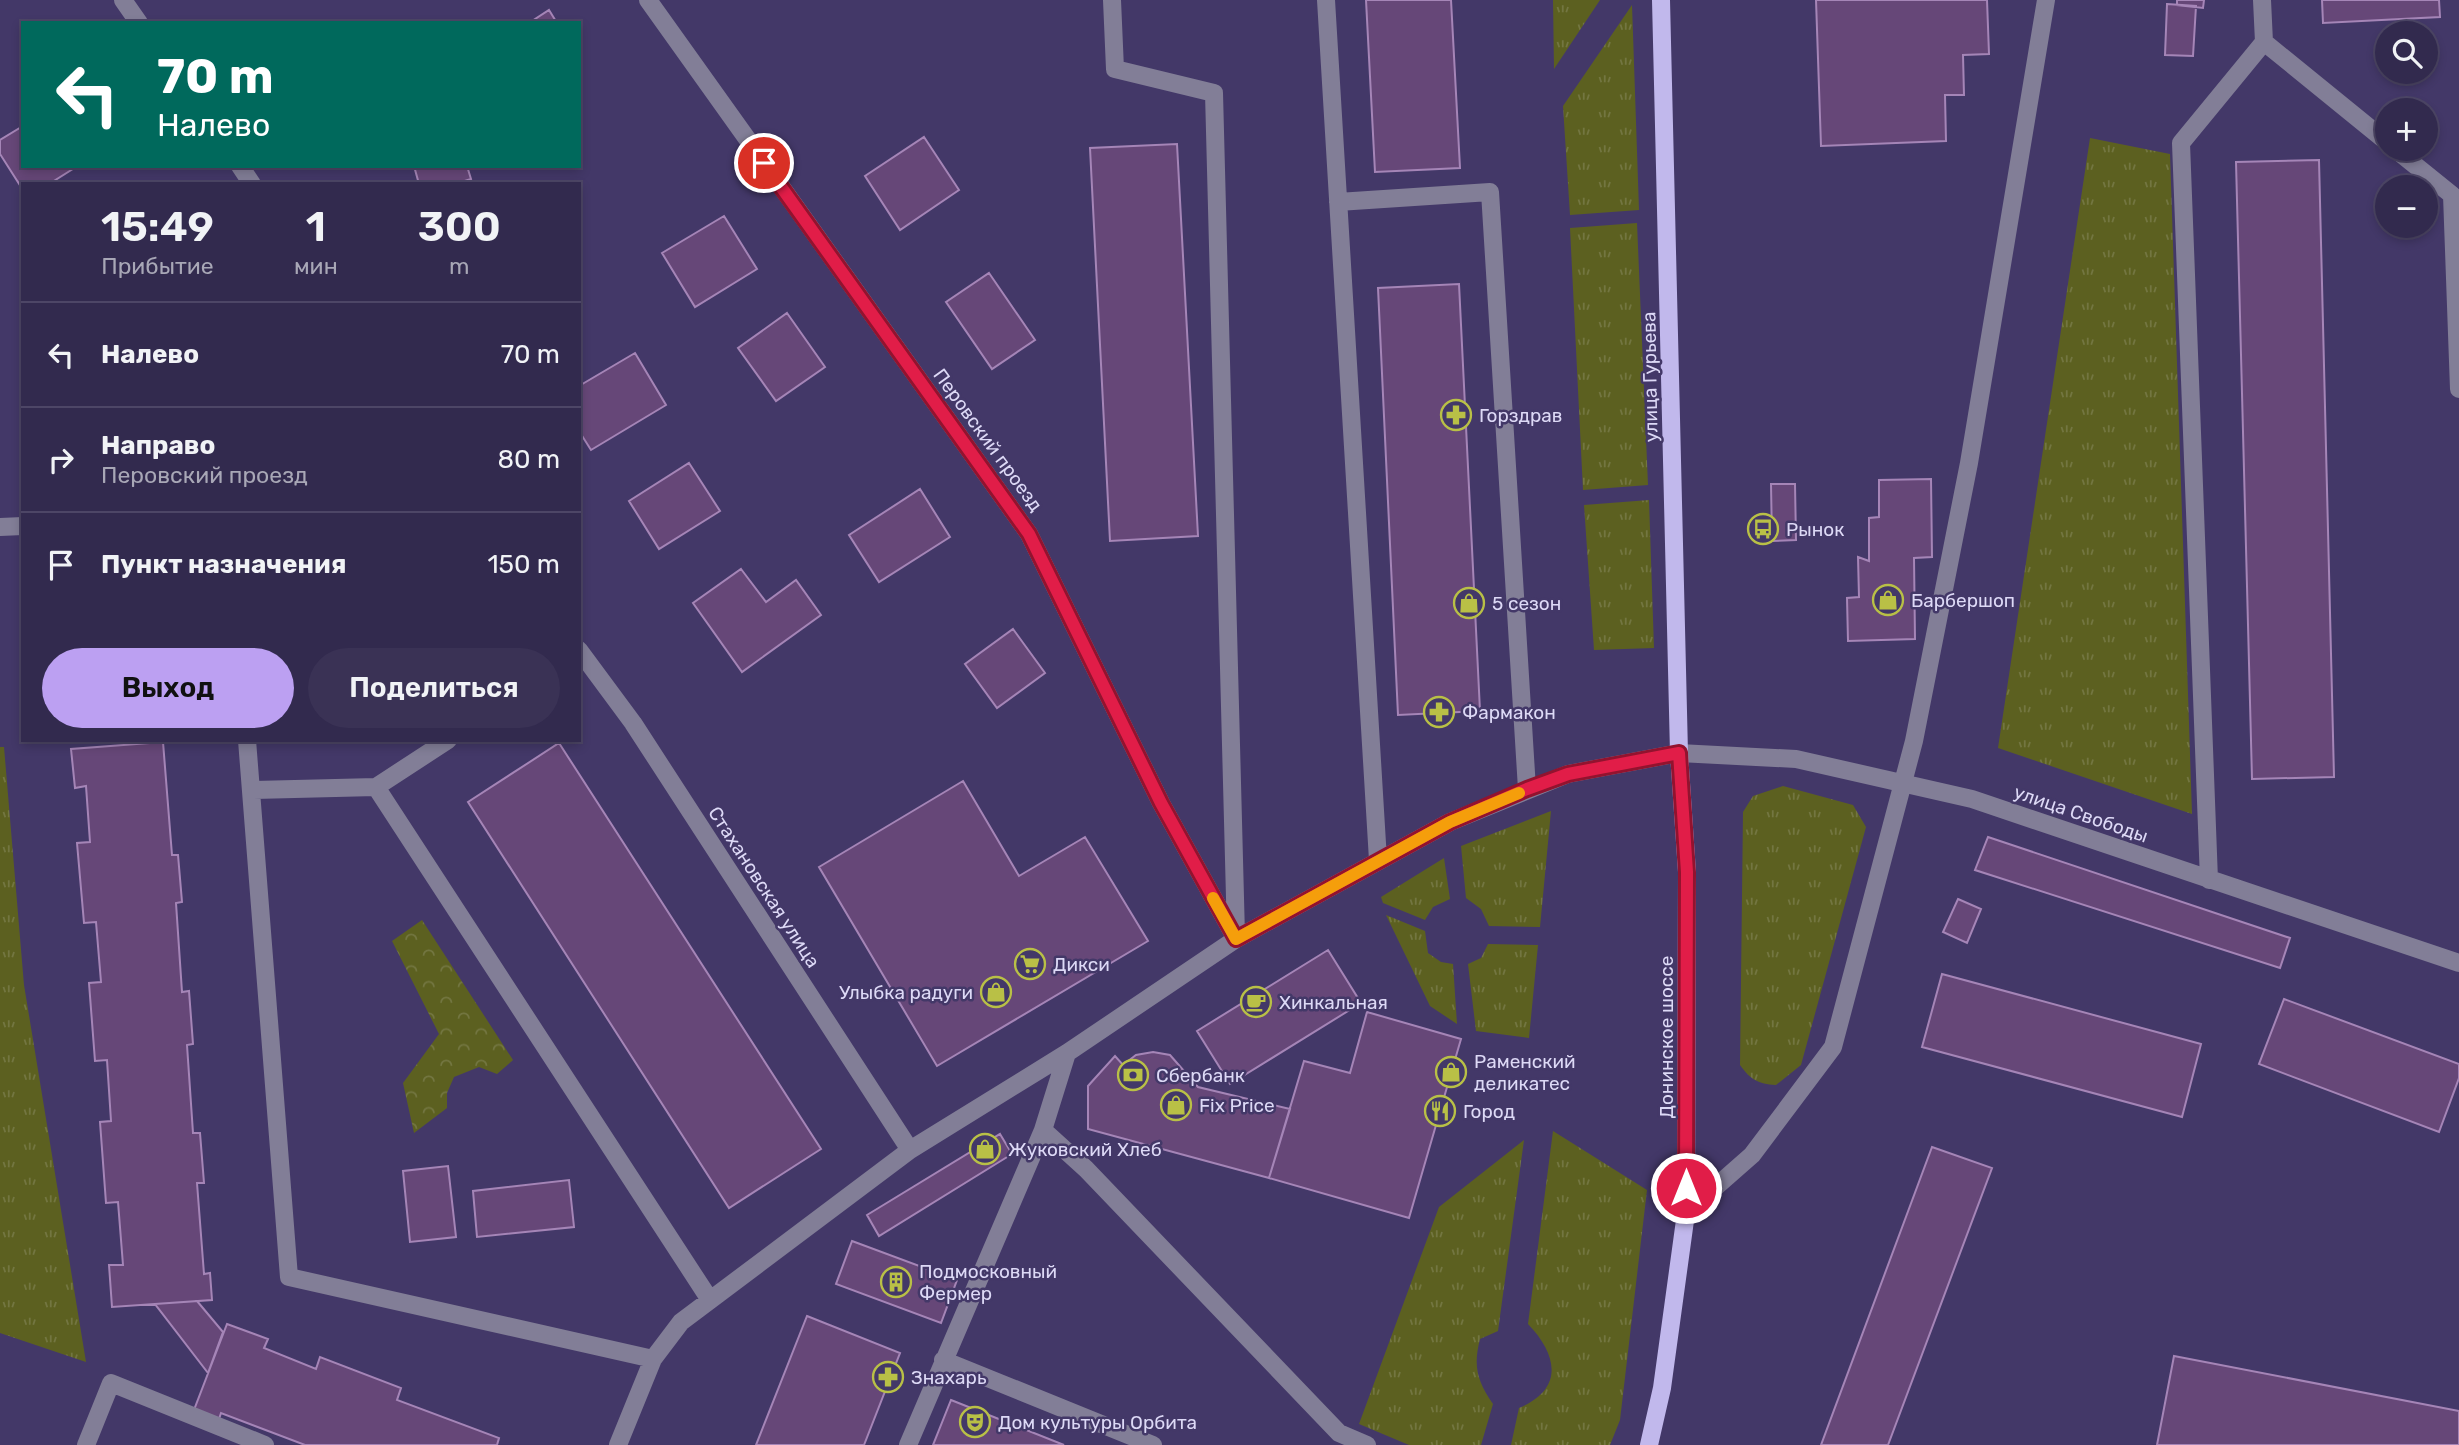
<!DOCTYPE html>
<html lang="ru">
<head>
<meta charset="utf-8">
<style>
  :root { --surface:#322a4e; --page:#3a3255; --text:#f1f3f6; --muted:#a8a7b6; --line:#4d4666; --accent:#bca0f2 }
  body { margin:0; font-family:Rubik,sans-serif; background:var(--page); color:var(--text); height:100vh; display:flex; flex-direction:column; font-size:26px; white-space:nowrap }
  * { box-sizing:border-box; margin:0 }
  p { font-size:23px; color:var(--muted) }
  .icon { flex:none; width:38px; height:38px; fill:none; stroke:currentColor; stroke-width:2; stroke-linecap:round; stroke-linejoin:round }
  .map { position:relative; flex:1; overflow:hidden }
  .details { position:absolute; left:21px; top:182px; width:560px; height:560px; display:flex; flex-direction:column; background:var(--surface); border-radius:0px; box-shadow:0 4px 10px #0003,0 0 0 2px var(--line) }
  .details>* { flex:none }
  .hud { position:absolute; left:21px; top:21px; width:560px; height:147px; border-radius:0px; box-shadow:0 4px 10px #0003,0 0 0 2px var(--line); background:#00695c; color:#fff; overflow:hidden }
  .fabs { position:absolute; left:2375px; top:21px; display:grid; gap:14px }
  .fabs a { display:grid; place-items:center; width:63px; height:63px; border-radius:50%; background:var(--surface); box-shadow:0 4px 10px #0003,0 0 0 2px var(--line); font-size:35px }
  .pin { position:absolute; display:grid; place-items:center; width:60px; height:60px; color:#fff; margin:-30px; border:4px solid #fff; border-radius:50%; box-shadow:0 2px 7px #0007 }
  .me { position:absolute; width:77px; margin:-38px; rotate:0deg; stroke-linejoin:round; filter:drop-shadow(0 0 5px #0008) }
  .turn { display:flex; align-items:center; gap:24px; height:147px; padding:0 21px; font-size:32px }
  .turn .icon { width:91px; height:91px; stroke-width:2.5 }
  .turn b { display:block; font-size:49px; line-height:60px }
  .eta { display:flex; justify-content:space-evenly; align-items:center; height:119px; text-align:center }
  .eta b { font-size:42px; font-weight:600; line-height:49px }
  .action { display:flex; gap:14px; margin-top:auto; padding:14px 21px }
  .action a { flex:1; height:80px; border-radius:42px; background:var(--accent); color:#111; font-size:28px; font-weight:600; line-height:80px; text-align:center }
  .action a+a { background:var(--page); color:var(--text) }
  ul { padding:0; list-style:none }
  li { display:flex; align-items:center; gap:21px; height:105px; padding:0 21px; border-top:2px solid var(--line) }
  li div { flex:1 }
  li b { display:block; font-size:26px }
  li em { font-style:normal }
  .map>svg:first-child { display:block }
  .grass { fill:url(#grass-tufts) }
  .park { fill:url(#park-crowns) }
  .building { fill:#664778; stroke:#a585b7; stroke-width:2 }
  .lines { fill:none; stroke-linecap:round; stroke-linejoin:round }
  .minor { stroke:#827e97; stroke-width:18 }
  .major { stroke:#c1b8ec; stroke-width:18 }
  .route-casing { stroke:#92132f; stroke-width:18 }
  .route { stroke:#e11d48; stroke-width:12 }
  .slow { stroke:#f59e0b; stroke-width:12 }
  .labels { text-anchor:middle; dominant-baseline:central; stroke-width:5; stroke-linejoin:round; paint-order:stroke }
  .street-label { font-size:19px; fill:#ddd9f6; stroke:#433868 }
  .poi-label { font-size:19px; fill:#ddd9f6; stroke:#433868; text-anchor:start }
</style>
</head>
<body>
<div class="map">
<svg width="2459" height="1445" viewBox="0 0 2459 1445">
  <defs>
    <pattern id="grass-tufts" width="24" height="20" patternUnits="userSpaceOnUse" patternTransform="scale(1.75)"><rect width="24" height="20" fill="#5c6020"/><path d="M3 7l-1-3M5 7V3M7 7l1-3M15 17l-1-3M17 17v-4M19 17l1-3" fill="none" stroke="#737641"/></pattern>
    <pattern id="park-crowns" width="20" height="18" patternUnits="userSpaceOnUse" patternTransform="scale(1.75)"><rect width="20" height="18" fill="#5c6020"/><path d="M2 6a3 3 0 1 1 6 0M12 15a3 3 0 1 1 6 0" fill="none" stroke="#737641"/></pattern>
  </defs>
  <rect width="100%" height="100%" fill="#433868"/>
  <path class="grass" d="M 1553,0 L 1600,0 L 1554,69 Z
    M 1632,5 L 1639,210 L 1570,215 L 1563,106 Z
    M 2090,138 L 2170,154 L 2192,814 L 1998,748 Z
    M 1637,223 L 1648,485 L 1583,490 L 1570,228 Z
    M 1649,500 L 1654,648 L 1594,650 L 1584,505 Z
    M 0,747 L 4,747 L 24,985 L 86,1362 L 0,1333 Z
    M 1783,786 L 1853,805 L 1866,827 L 1801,1065 L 1776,1085 C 1758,1084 1750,1079 1740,1065 L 1743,812 L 1753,796 Z
    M 1551,811 L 1540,927 L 1489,926 L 1481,909 L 1466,898 L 1461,846 Z
    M 1444,858 L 1450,899 L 1433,907 L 1425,920 L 1383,903 L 1381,897 Z
    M 1386,915 L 1425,931 L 1428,953 L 1441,962 L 1453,964 L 1457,1024 L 1430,1006 Z
    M 1488,944 L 1538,945 L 1529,1038 L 1476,1031 L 1468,964 L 1481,958 Z
    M 1553,1131 L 1647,1190 L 1620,1420 L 1610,1445 L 1511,1445 L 1519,1408 C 1565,1389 1557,1354 1528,1324 Z
    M 1524,1140 L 1498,1331 L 1480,1339 C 1473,1366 1477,1381 1493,1404 L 1481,1445 L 1409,1445 L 1359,1424 L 1439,1207 Z"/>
  <path class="park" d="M 422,920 L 513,1060 L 497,1074 L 479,1067 L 454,1077 L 447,1093 L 447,1108 L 414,1133 L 403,1083 L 439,1034 L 392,941 Z"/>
  <path class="building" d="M 1366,0 L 1451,0 L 1460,168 L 1375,172 Z
    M 1816,0 L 1987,0 L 1989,54 L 1963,55 L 1964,95 L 1945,95 L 1946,141 L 1821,146 Z
    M 2177,0 L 2204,0 L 2203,8 L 2177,5 Z
    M 2322,0 L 2439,0 L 2440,17 L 2323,23 Z
    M 2167,4 L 2196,6 L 2193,56 L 2165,55 Z
    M 549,10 L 557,23 L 529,23 Z
    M 23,126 L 23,166 L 76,167 L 49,184 L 23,184 L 23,190 L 0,154 L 0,140 Z
    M 924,137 L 959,190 L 900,230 L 865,176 Z
    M 1177,144 L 1198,536 L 1110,541 L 1090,148 Z
    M 2319,160 L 2334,777 L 2252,779 L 2236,162 Z
    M 414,166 L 467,166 L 471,179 L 455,184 L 419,184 Z
    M 724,216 L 757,269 L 695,307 L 662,253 Z
    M 989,273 L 1035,340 L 992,369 L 946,302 Z
    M 1459,284 L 1480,711 L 1398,715 L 1378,288 Z
    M 787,313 L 825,367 L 776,401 L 738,348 Z
    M 635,353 L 666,405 L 591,450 L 579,431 L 579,386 Z
    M 689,463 L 720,511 L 659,549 L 629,501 Z
    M 1931,479 L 1932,557 L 1914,558 L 1915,639 L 1848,641 L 1847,598 L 1859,597 L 1858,557 L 1869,561 L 1869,518 L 1879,517 L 1879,480 Z
    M 1771,484 L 1795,484 L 1796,540 L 1772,541 Z
    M 920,489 L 950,537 L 879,582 L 849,535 Z
    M 741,569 L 766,602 L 796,580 L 821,615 L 742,672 L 693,603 Z
    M 1013,629 L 1045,673 L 997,708 L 965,664 Z
    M 163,742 L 172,855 L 178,855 L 182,902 L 176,903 L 182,992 L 189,991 L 193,1044 L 187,1045 L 193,1133 L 200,1133 L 204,1183 L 197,1183 L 204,1274 L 210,1273 L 212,1300 L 112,1307 L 109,1265 L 123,1265 L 118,1202 L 106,1203 L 100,1122 L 111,1121 L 107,1060 L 95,1061 L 89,983 L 101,982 L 96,922 L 84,923 L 77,843 L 90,842 L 86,786 L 75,788 L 71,749 Z
    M 559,743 L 821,1149 L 729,1208 L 468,802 Z
    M 963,781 L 1019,876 L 1085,837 L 1148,941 L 937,1066 L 819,867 Z
    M 1988,837 L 2290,938 L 2280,968 L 1975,870 Z
    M 1958,899 L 1981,909 L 1967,943 L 1943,932 Z
    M 1328,950 L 1361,1003 L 1230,1084 L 1197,1031 Z
    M 1942,974 L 2201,1044 L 2182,1117 L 1922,1047 Z
    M 2284,999 L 2459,1064 L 2459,1078 L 2439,1132 L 2259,1064 Z
    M 1367,1012 L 1461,1039 L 1409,1218 L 1269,1178 L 1304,1061 L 1350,1073 Z
    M 1153,1052 L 1170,1055 L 1198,1087 L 1290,1109 L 1269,1178 L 1088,1129 L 1088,1086 L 1115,1056 L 1123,1065 L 1136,1055 Z
    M 1000,1134 L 1012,1154 L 879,1236 L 867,1215 Z
    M 1932,1147 L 1992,1168 L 1888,1445 L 1821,1445 Z
    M 448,1166 L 456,1237 L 410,1242 L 403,1171 Z
    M 569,1180 L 574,1227 L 477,1237 L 473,1191 Z
    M 852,1241 L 957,1280 L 941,1323 L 836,1284 Z
    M 197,1301 L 223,1332 L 208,1373 L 155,1304 Z
    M 807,1316 L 900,1353 L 864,1445 L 756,1445 Z
    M 227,1324 L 268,1339 L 264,1348 L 316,1369 L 320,1357 L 401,1388 L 397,1400 L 499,1438 L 497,1445 L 305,1445 L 221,1413 L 219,1419 L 194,1410 Z
    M 2174,1356 L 2459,1411 L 2459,1445 L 2157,1445 Z
    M 951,1400 L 1064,1445 L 933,1445 Z"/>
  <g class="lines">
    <path class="minor" d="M 123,0 L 139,23
      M 648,0 L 1029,534 L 1161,803 L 1236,939
      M 1112,0 L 1115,69 L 1214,93 L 1236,936
      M 1326,0 L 1378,860
      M 2262,0 L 2264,42 L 2387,142
      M 2395,149 L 2452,195 L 2459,389
      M 240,166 L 252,184
      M 1338,202 L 1490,192 L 1527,789
      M 0,527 L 23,526
      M 579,650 L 633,723 L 910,1150
      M 247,740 L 289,1277 L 653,1359
      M 376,787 L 710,1300
      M 251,790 L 376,787 L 448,740
      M 2209,880 L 2181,143 L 2264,42
      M 1043,1130 L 1086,1169 L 1339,1433 L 1367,1445
      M 1686,1213 L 1752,1155 L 1833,1047 L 1914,741 L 1969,463 L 2046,0
      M 943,1360 L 1153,1445
      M 86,1445 L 111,1383 L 265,1445
      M 618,1445 L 653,1359 L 681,1322 L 910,1150 L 1067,1053 L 1236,939 L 1450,822 L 1568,774 L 1679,753 L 1796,759 L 1972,799 L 2459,963
      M 908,1445 L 1043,1130 L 1067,1053"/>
    <path class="major" d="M 1649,1445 L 1662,1388 L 1686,1213 L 1687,872 L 1679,753 L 1661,0"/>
  </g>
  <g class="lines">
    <g class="route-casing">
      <path id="route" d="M 764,163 L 1029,534 L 1161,803 L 1236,939 L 1450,822 L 1527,789 L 1568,774 L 1679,753 L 1687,872 L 1686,1188"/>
    </g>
    <use href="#route" class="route"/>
    <path class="slow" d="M 1213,898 L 1236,939 L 1450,822 L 1519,793"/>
  </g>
  <defs>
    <g id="pharmacy-ring" transform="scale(1.575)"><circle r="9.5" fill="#433868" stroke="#b9c046" stroke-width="1.5"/><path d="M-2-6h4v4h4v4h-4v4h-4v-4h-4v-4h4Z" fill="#b9c046"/></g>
    <g id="bus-ring" transform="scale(1.575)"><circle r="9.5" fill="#433868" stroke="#b9c046" stroke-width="1.5"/><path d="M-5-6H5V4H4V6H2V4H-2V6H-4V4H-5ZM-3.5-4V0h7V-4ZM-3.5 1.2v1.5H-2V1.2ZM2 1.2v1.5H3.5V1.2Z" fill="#b9c046"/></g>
    <g id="shop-ring" transform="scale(1.575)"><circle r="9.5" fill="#433868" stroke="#b9c046" stroke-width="1.5"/><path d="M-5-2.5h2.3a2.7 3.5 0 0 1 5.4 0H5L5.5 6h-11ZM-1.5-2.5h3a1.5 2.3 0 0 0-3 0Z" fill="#b9c046"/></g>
    <g id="supermarket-ring" transform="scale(1.575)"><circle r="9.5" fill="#433868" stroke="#b9c046" stroke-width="1.5"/><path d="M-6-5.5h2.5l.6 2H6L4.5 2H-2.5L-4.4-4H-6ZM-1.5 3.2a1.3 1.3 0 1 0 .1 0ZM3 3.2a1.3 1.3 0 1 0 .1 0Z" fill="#b9c046"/></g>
    <g id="cafe-ring" transform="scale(1.575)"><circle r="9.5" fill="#433868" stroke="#b9c046" stroke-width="1.5"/><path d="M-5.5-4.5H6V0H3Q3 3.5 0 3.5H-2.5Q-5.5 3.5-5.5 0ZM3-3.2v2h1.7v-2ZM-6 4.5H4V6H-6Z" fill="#b9c046"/></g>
    <g id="bank-ring" transform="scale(1.575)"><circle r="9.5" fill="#433868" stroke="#b9c046" stroke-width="1.5"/><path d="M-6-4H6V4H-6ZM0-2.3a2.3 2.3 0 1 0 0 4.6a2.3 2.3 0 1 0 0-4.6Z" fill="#b9c046"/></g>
    <g id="restaurant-ring" transform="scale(1.575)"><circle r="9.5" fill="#433868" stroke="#b9c046" stroke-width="1.5"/><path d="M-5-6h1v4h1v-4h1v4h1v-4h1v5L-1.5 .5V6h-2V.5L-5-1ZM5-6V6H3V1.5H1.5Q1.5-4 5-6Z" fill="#b9c046"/></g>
    <g id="building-ring" transform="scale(1.575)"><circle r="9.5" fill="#433868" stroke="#b9c046" stroke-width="1.5"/><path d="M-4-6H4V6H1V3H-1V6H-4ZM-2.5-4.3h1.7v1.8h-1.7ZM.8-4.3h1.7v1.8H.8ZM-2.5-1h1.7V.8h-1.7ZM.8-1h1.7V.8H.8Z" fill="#b9c046"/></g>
    <g id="theatre-ring" transform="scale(1.575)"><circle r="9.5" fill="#433868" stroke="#b9c046" stroke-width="1.5"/><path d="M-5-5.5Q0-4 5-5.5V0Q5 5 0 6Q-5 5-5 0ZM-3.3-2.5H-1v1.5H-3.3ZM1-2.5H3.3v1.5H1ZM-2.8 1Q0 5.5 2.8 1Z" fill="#b9c046"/></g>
  </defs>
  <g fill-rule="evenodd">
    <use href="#pharmacy-ring" x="1456" y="415"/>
    <use href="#bus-ring" x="1763" y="529"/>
    <use href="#shop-ring" x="1888" y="600"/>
    <use href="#shop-ring" x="1469" y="603"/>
    <use href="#pharmacy-ring" x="1439" y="712"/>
    <use href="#supermarket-ring" x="1030" y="964"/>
    <use href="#shop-ring" x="996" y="992"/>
    <use href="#cafe-ring" x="1256" y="1002"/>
    <use href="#shop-ring" x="1451" y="1072"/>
    <use href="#bank-ring" x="1133" y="1075"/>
    <use href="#shop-ring" x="1176" y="1105"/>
    <use href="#restaurant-ring" x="1440" y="1111"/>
    <use href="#shop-ring" x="985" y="1149"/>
    <use href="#building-ring" x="896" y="1282"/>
    <use href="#pharmacy-ring" x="888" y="1377"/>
    <use href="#theatre-ring" x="975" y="1422"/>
  </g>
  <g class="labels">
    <g class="street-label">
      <text transform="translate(1650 377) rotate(-91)">улица Гурьева</text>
      <text transform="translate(988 440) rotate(54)">Перовский проезд</text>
      <text transform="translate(2081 814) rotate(19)">улица Свободы</text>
      <text transform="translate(764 887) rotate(57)">Стахановская улица</text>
      <text transform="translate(1666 1037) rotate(-90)">Донинское шоссе</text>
    </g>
    <g class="poi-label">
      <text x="1479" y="415">Горздрав</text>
      <text x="1786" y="529">Рынок</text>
      <text x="1911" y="600">Барбершоп</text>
      <text x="1492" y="603">5 сезон</text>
      <text x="1462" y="712">Фармакон</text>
      <text x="1053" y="964">Дикси</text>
      <text x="973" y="992" text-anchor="end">Улыбка радуги</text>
      <text x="1279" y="1002">Хинкальная</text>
      <text x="1474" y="1061">Раменский<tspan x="1474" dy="22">деликатес</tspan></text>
      <text x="1156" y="1075">Сбербанк</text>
      <text x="1199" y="1105">Fix Price</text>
      <text x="1463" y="1111">Город</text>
      <text x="1008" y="1149">Жуковский Хлеб</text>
      <text x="919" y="1271">Подмосковный<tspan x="919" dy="22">Фермер</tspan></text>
      <text x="911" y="1377">Знахарь</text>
      <text x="998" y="1422">Дом культуры Орбита</text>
    </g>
  </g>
</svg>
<div class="fabs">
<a><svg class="icon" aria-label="search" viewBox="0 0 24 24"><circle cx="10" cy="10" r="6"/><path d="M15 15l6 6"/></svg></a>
<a>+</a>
<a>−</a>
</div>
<div class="pin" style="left:764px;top:163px;background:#d93025"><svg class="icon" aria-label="arrive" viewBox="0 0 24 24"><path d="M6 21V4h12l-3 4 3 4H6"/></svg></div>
<svg class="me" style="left:1686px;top:1188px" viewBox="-20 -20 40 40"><circle r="17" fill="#e11d48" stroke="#fff" stroke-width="3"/><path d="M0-11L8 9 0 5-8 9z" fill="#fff"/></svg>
<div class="hud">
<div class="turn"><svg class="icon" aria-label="left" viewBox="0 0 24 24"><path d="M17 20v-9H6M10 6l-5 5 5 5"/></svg><div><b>70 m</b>Налево</div></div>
</div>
<section class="details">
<div class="eta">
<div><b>15:49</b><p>Прибытие</p></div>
<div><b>1</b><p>мин</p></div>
<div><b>300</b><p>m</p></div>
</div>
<ul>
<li><svg class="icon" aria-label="left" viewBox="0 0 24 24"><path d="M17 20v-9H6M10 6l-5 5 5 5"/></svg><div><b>Налево</b></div><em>70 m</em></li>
<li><svg class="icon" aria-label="right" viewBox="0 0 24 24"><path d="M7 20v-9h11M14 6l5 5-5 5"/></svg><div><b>Направо</b><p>Перовский проезд</p></div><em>80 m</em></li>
<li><svg class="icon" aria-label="arrive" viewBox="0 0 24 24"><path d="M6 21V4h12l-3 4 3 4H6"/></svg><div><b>Пункт назначения</b></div><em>150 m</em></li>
</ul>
<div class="action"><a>Выход</a><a>Поделиться</a></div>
</section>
</div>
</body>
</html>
